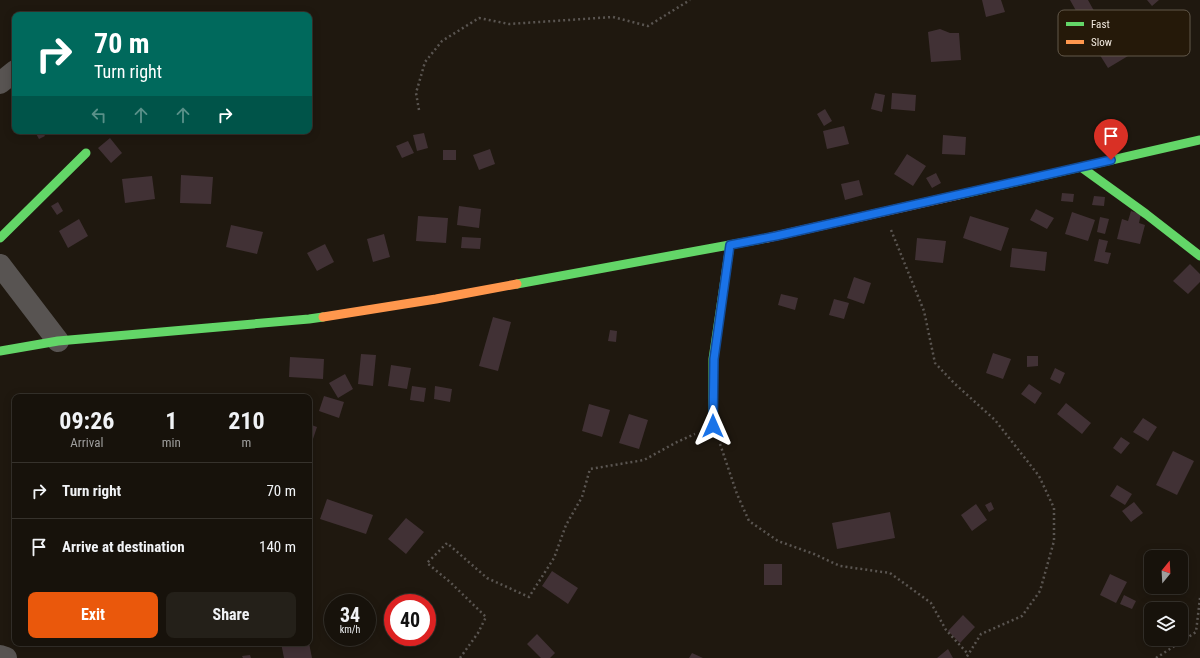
<!DOCTYPE html>
<html lang="en">
<head>
<meta charset="utf-8">
<style>
  :root { --surface:#17120b; --page:#242019; --text:#f1f3f6; --muted:#9e9e9d; --line:#36322c; --accent:#ea580c }
  body { margin:0; font-family:"Roboto Condensed",sans-serif; background:var(--page); color:var(--text); height:100vh; display:flex; flex-direction:column; font-size:15px; white-space:nowrap }
  * { box-sizing:border-box; margin:0 }
  p { font-size:13px; color:var(--muted) }
  .icon { flex:none; width:22px; height:22px; fill:none; stroke:currentColor; stroke-width:2; stroke-linecap:round; stroke-linejoin:round }
  .map { position:relative; flex:1; overflow:hidden }
  .side { position:absolute; left:12px; top:394px; width:300px; height:252px; display:flex; flex-direction:column; background:var(--surface); border-radius:8px; box-shadow:0 2px 10px #0003,0 0 0 1px var(--line) }
  .side>* { flex:none }
  .guide { position:absolute; left:12px; top:12px; width:300px; height:122px; border-radius:8px; box-shadow:0 2px 10px #0003,0 0 0 1px var(--line); background:#00695c; color:#fff; overflow:hidden }
  .needle { width:26px; rotate:18deg }
  .tools { position:absolute; left:1144px; top:550px; display:grid; gap:8px }
  .tools a { display:grid; place-items:center; width:44px; height:44px; border-radius:8px; background:var(--surface); box-shadow:0 2px 10px #0003,0 0 0 1px var(--line); font-size:20px }
  .speed { position:absolute; left:324px; top:594px; display:flex; gap:8px; font-size:20px; font-weight:700; text-align:center }
  .speed>* { display:grid; place-content:center; width:52px; height:52px; border-radius:50%; background:var(--surface); box-shadow:0 2px 10px #0003,0 0 0 1px var(--line); line-height:1 }
  .speed small { font-size:10px; font-weight:400 }
  .speed .limit { border:6px solid #d22; background:#fff; color:#111 }
  .pin { position:absolute; display:grid; place-items:center; width:34px; height:34px; color:#fff; margin:-41px -17px; border-radius:50% 50% 50% 0; rotate:-45deg; box-shadow:0 0 4px #0007 }
  .pin .icon { rotate:45deg }
  .me { position:absolute; width:44px; margin:-22px; rotate:0deg; stroke-linejoin:round; filter:drop-shadow(0 0 3px #0008) }
  .turn { display:flex; align-items:center; gap:14px; height:84px; padding:0 16px; font-size:18px }
  .turn .icon { width:52px; height:52px; stroke-width:2.5 }
  .turn b { display:block; font-size:28px; line-height:34px }
  .lanes { display:flex; align-items:center; height:38px; padding:0 16px; background:#0003; justify-content:center; gap:20px; direction:ltr }
  .lanes .off { opacity:.35 }
  .eta { display:flex; justify-content:space-evenly; align-items:center; height:68px; text-align:center }
  .eta b { font-size:24px; font-weight:700; line-height:28px }
  .cta { display:flex; gap:8px; margin-top:auto; padding:8px 16px }
  .cta a { flex:1; height:46px; border-radius:8px; background:var(--accent); color:#fff; font-size:16px; font-weight:700; line-height:46px; text-align:center }
  .cta a+a { background:var(--page); color:var(--text) }
  ul { padding:0; list-style:none }
  li { display:flex; align-items:center; gap:12px; height:56px; padding:0 16px; border-top:1px solid var(--line) }
  li div { flex:1 }
  li b { display:block; font-size:15px }
  li em { font-style:normal }
  .map>svg:first-child { display:block }
  .building { fill:#413135 }
  .lines { fill:none; stroke-linecap:round; stroke-linejoin:round }
  .path { stroke:#5a5551; stroke-width:2.5; stroke-dasharray:2 3; stroke-linecap:butt }
  .street { stroke:#585452; stroke-width:22 }
  .fast { stroke:#63d668; stroke-width:9 }
  .slow { stroke:#ff974d; stroke-width:9 }
  .route-casing { stroke:#114b97; stroke-width:10 }
  .route { stroke:#1a73e8; stroke-width:7 }
  .key { fill:#251909; stroke:#62584a; stroke-width:1 }
  .key-label { font-size:11px; fill:#f2eae0 }
</style>
</head>
<body>
<div class="map">
<svg width="1200" height="658" viewBox="0 0 1200 658">
  <rect width="100%" height="100%" fill="#1f180f"/>
  <path class="building" d="M 982,0 L 1001,0 L 1005,12 L 986,17 Z
    M 1070,0 L 1088,0 L 1098,18 L 1084,25 Z
    M 1147,0 L 1159,0 L 1152,6 Z
    M 940,29 L 950,33 L 959,33 L 961,60 L 931,62 L 928,32 Z
    M 1113,32 L 1128,56 L 1108,68 L 1093,44 Z
    M 875,93 L 885,95 L 882,112 L 871,109 Z
    M 892,93 L 916,95 L 915,111 L 891,109 Z
    M 825,109 L 832,121 L 824,126 L 817,114 Z
    M 844,126 L 849,144 L 827,149 L 823,131 Z
    M 37,131 L 42,131 L 45,136 L 39,139 L 35,132 Z
    M 424,133 L 428,148 L 417,151 L 413,135 Z
    M 943,135 L 966,137 L 965,155 L 942,154 Z
    M 110,138 L 122,153 L 111,163 L 98,148 Z
    M 408,141 L 414,153 L 402,158 L 396,146 Z
    M 490,149 L 495,164 L 479,170 L 473,155 Z
    M 443,150 L 456,150 L 456,160 L 443,160 Z
    M 907,154 L 926,166 L 913,186 L 894,174 Z
    M 936,173 L 941,183 L 932,188 L 926,178 Z
    M 181,175 L 213,177 L 211,204 L 180,203 Z
    M 152,176 L 155,199 L 125,203 L 122,179 Z
    M 859,180 L 863,195 L 845,200 L 841,184 Z
    M 1062,193 L 1074,194 L 1073,202 L 1061,201 Z
    M 1094,196 L 1105,197 L 1104,206 L 1092,205 Z
    M 58,202 L 63,211 L 57,215 L 51,206 Z
    M 459,206 L 481,209 L 479,228 L 457,225 Z
    M 1036,209 L 1054,218 L 1047,229 L 1030,220 Z
    M 1131,211 L 1141,214 L 1139,223 L 1145,225 L 1140,244 L 1117,239 L 1122,219 L 1128,221 Z
    M 1072,212 L 1095,220 L 1088,241 L 1065,234 Z
    M 418,216 L 448,218 L 446,243 L 416,241 Z
    M 970,216 L 1009,228 L 1001,251 L 963,238 Z
    M 1100,217 L 1109,219 L 1105,234 L 1097,232 Z
    M 79,219 L 88,236 L 68,248 L 59,231 Z
    M 231,225 L 263,232 L 257,254 L 226,247 Z
    M 384,234 L 390,257 L 373,262 L 367,239 Z
    M 462,237 L 481,238 L 480,249 L 461,248 Z
    M 917,238 L 946,241 L 943,263 L 915,260 Z
    M 1099,239 L 1108,241 L 1105,252 L 1111,253 L 1108,264 L 1094,261 Z
    M 325,244 L 334,262 L 317,271 L 307,253 Z
    M 1012,248 L 1047,252 L 1045,271 L 1010,267 Z
    M 1190,264 L 1200,274 L 1200,282 L 1188,294 L 1173,281 Z
    M 854,277 L 871,283 L 864,304 L 847,298 Z
    M 781,294 L 798,298 L 795,310 L 778,305 Z
    M 834,299 L 849,303 L 844,319 L 829,315 Z
    M 493,317 L 511,322 L 498,371 L 479,366 Z
    M 610,330 L 617,331 L 616,342 L 608,341 Z
    M 993,353 L 1011,359 L 1003,379 L 986,373 Z
    M 361,354 L 376,355 L 373,386 L 358,384 Z
    M 1027,356 L 1038,356 L 1038,366 L 1027,367 Z
    M 290,357 L 324,359 L 323,379 L 289,377 Z
    M 391,365 L 411,368 L 407,389 L 388,386 Z
    M 1055,368 L 1065,373 L 1060,384 L 1050,379 Z
    M 345,374 L 353,389 L 338,398 L 329,383 Z
    M 1029,384 L 1042,393 L 1035,404 L 1021,394 Z
    M 412,386 L 426,388 L 424,402 L 410,400 Z
    M 435,386 L 452,389 L 450,402 L 434,399 Z
    M 324,396 L 344,402 L 339,418 L 319,411 Z
    M 1066,403 L 1091,423 L 1082,434 L 1057,414 Z
    M 589,404 L 610,410 L 602,437 L 582,431 Z
    M 629,414 L 648,420 L 639,449 L 619,443 Z
    M 1143,418 L 1157,427 L 1148,441 L 1133,432 Z
    M 309,424 L 317,427 L 309,451 Z
    M 1121,437 L 1130,443 L 1121,454 L 1113,448 Z
    M 1173,451 L 1194,461 L 1177,495 L 1156,485 Z
    M 1117,485 L 1132,494 L 1125,505 L 1110,496 Z
    M 327,499 L 373,515 L 366,534 L 320,519 Z
    M 991,502 L 994,509 L 989,512 L 985,505 Z
    M 1134,502 L 1143,513 L 1131,522 L 1122,511 Z
    M 976,504 L 987,520 L 972,531 L 961,515 Z
    M 890,512 L 895,538 L 837,549 L 832,523 Z
    M 406,518 L 424,532 L 406,554 L 388,539 Z
    M 764,564 L 782,564 L 782,585 L 764,585 Z
    M 552,571 L 578,588 L 568,604 L 542,586 Z
    M 1110,574 L 1127,582 L 1116,603 L 1100,595 Z
    M 1124,595 L 1136,601 L 1132,609 L 1120,604 Z
    M 963,615 L 975,627 L 960,643 L 948,631 Z
    M 537,634 L 555,653 L 550,658 L 541,658 L 527,644 Z
    M 281,643 L 309,643 L 312,658 L 284,658 Z
    M 948,649 L 953,658 L 937,658 Z
    M 692,653 L 703,658 L 689,658 Z
    M 250,655 L 251,658 L 243,658 L 242,656 Z"/>
  <g class="lines">
    <path class="path" d="M 419,110 L 416,93 L 425,62 L 442,41 L 479,18 L 509,24 L 613,17 L 648,26 L 690,0
      M 891,230 L 924,311 L 935,363 L 954,383 L 995,420 L 1039,476 L 1054,508 L 1054,541 L 1040,591 L 1022,616 L 981,634 L 966,658
      M 720,444 L 737,494 L 749,521 L 778,541 L 814,554 L 840,566 L 890,573 L 931,603 L 946,630 L 968,654
      M 460,658 L 478,633 L 486,617 L 450,582 L 427,563 L 447,543 L 487,578 L 529,597 L 554,558 L 566,525 L 582,497 L 590,469 L 644,460 L 677,442 L 695,434
      M 1156,658 L 1196,632 L 1200,598"/>
    <path class="street" d="M 0,83 L 15,71
      M 0,265 L 58,341
      M 0,656 L 6,658"/>
    <path class="fast" d="M 1081,167 L 1146,214 L 1200,256
      M 958,195 L 1200,140
      M 0,238 L 86,153
      M 517,284 L 767,238
      M 0,351 L 58,341 L 309,319 L 323,317
      M 713,426 L 713,359 L 730,245"/>
    <path class="slow" d="M 767,238 L 958,195
      M 323,317 L 436,299 L 517,284"/>
  </g>
  <g class="lines">
    <g class="route-casing">
      <path id="route" d="M 713,426 L 714,359 L 730,245 L 776,236 L 1111,160"/>
    </g>
    <use href="#route" class="route"/>
  </g>
  <rect x="1058" y="10" width="132" height="46" rx="6" class="key"/>
  <rect x="1066" y="22" width="18" height="4" fill="#63d668"/>
  <rect x="1066" y="40" width="18" height="4" fill="#ff974d"/>
  <g class="key-label">
    <text x="1091" y="28">Fast</text>
    <text x="1091" y="46">Slow</text>
  </g>
</svg>
<div class="tools">
<a><svg class="needle" viewBox="-14 -14 28 28"><path d="M0-13l5 13h-10z" fill="#e53935"/><path d="M0 13l5-13h-10z" fill="#9e9e9d"/></svg></a>
<a><svg class="icon" aria-label="layers" viewBox="0 0 24 24"><path d="M12 4l9 5-9 5-9-5zM3 14l9 5 9-5"/></svg></a>
</div>
<div class="speed"><div>34<small>km/h</small></div><div class="limit">40</div></div>
<div class="pin" style="left:1111px;top:160px;background:#d93025"><svg class="icon" aria-label="arrive" viewBox="0 0 24 24"><path d="M6 21V4h12l-3 4 3 4H6"/></svg></div>
<svg class="me" style="left:713px;top:426px" viewBox="-20 -20 40 40"><path d="M0-17L14 15 0 8-14 15z" fill="#1a73e8" stroke="#fff" stroke-width="4"/></svg>
<div class="guide">
<div class="turn"><svg class="icon" aria-label="right" viewBox="0 0 24 24"><path d="M7 20v-9h11M14 6l5 5-5 5"/></svg><div><b>70 m</b>Turn right</div></div>
<div class="lanes"><svg class="icon off" aria-label="left" viewBox="0 0 24 24"><path d="M17 20v-9H6M10 6l-5 5 5 5"/></svg><svg class="icon off" aria-label="ahead" viewBox="0 0 24 24"><path d="M12 20V5M6 11l6-6 6 6"/></svg><svg class="icon off" aria-label="ahead" viewBox="0 0 24 24"><path d="M12 20V5M6 11l6-6 6 6"/></svg><svg class="icon" aria-label="right" viewBox="0 0 24 24"><path d="M7 20v-9h11M14 6l5 5-5 5"/></svg></div>
</div>
<section class="side">
<div class="eta">
<div><b>09:26</b><p>Arrival</p></div>
<div><b>1</b><p>min</p></div>
<div><b>210</b><p>m</p></div>
</div>
<ul>
<li><svg class="icon" aria-label="right" viewBox="0 0 24 24"><path d="M7 20v-9h11M14 6l5 5-5 5"/></svg><div><b>Turn right</b></div><em>70 m</em></li>
<li><svg class="icon" aria-label="arrive" viewBox="0 0 24 24"><path d="M6 21V4h12l-3 4 3 4H6"/></svg><div><b>Arrive at destination</b></div><em>140 m</em></li>
</ul>
<div class="cta"><a>Exit</a><a>Share</a></div>
</section>
</div>
</body>
</html>
